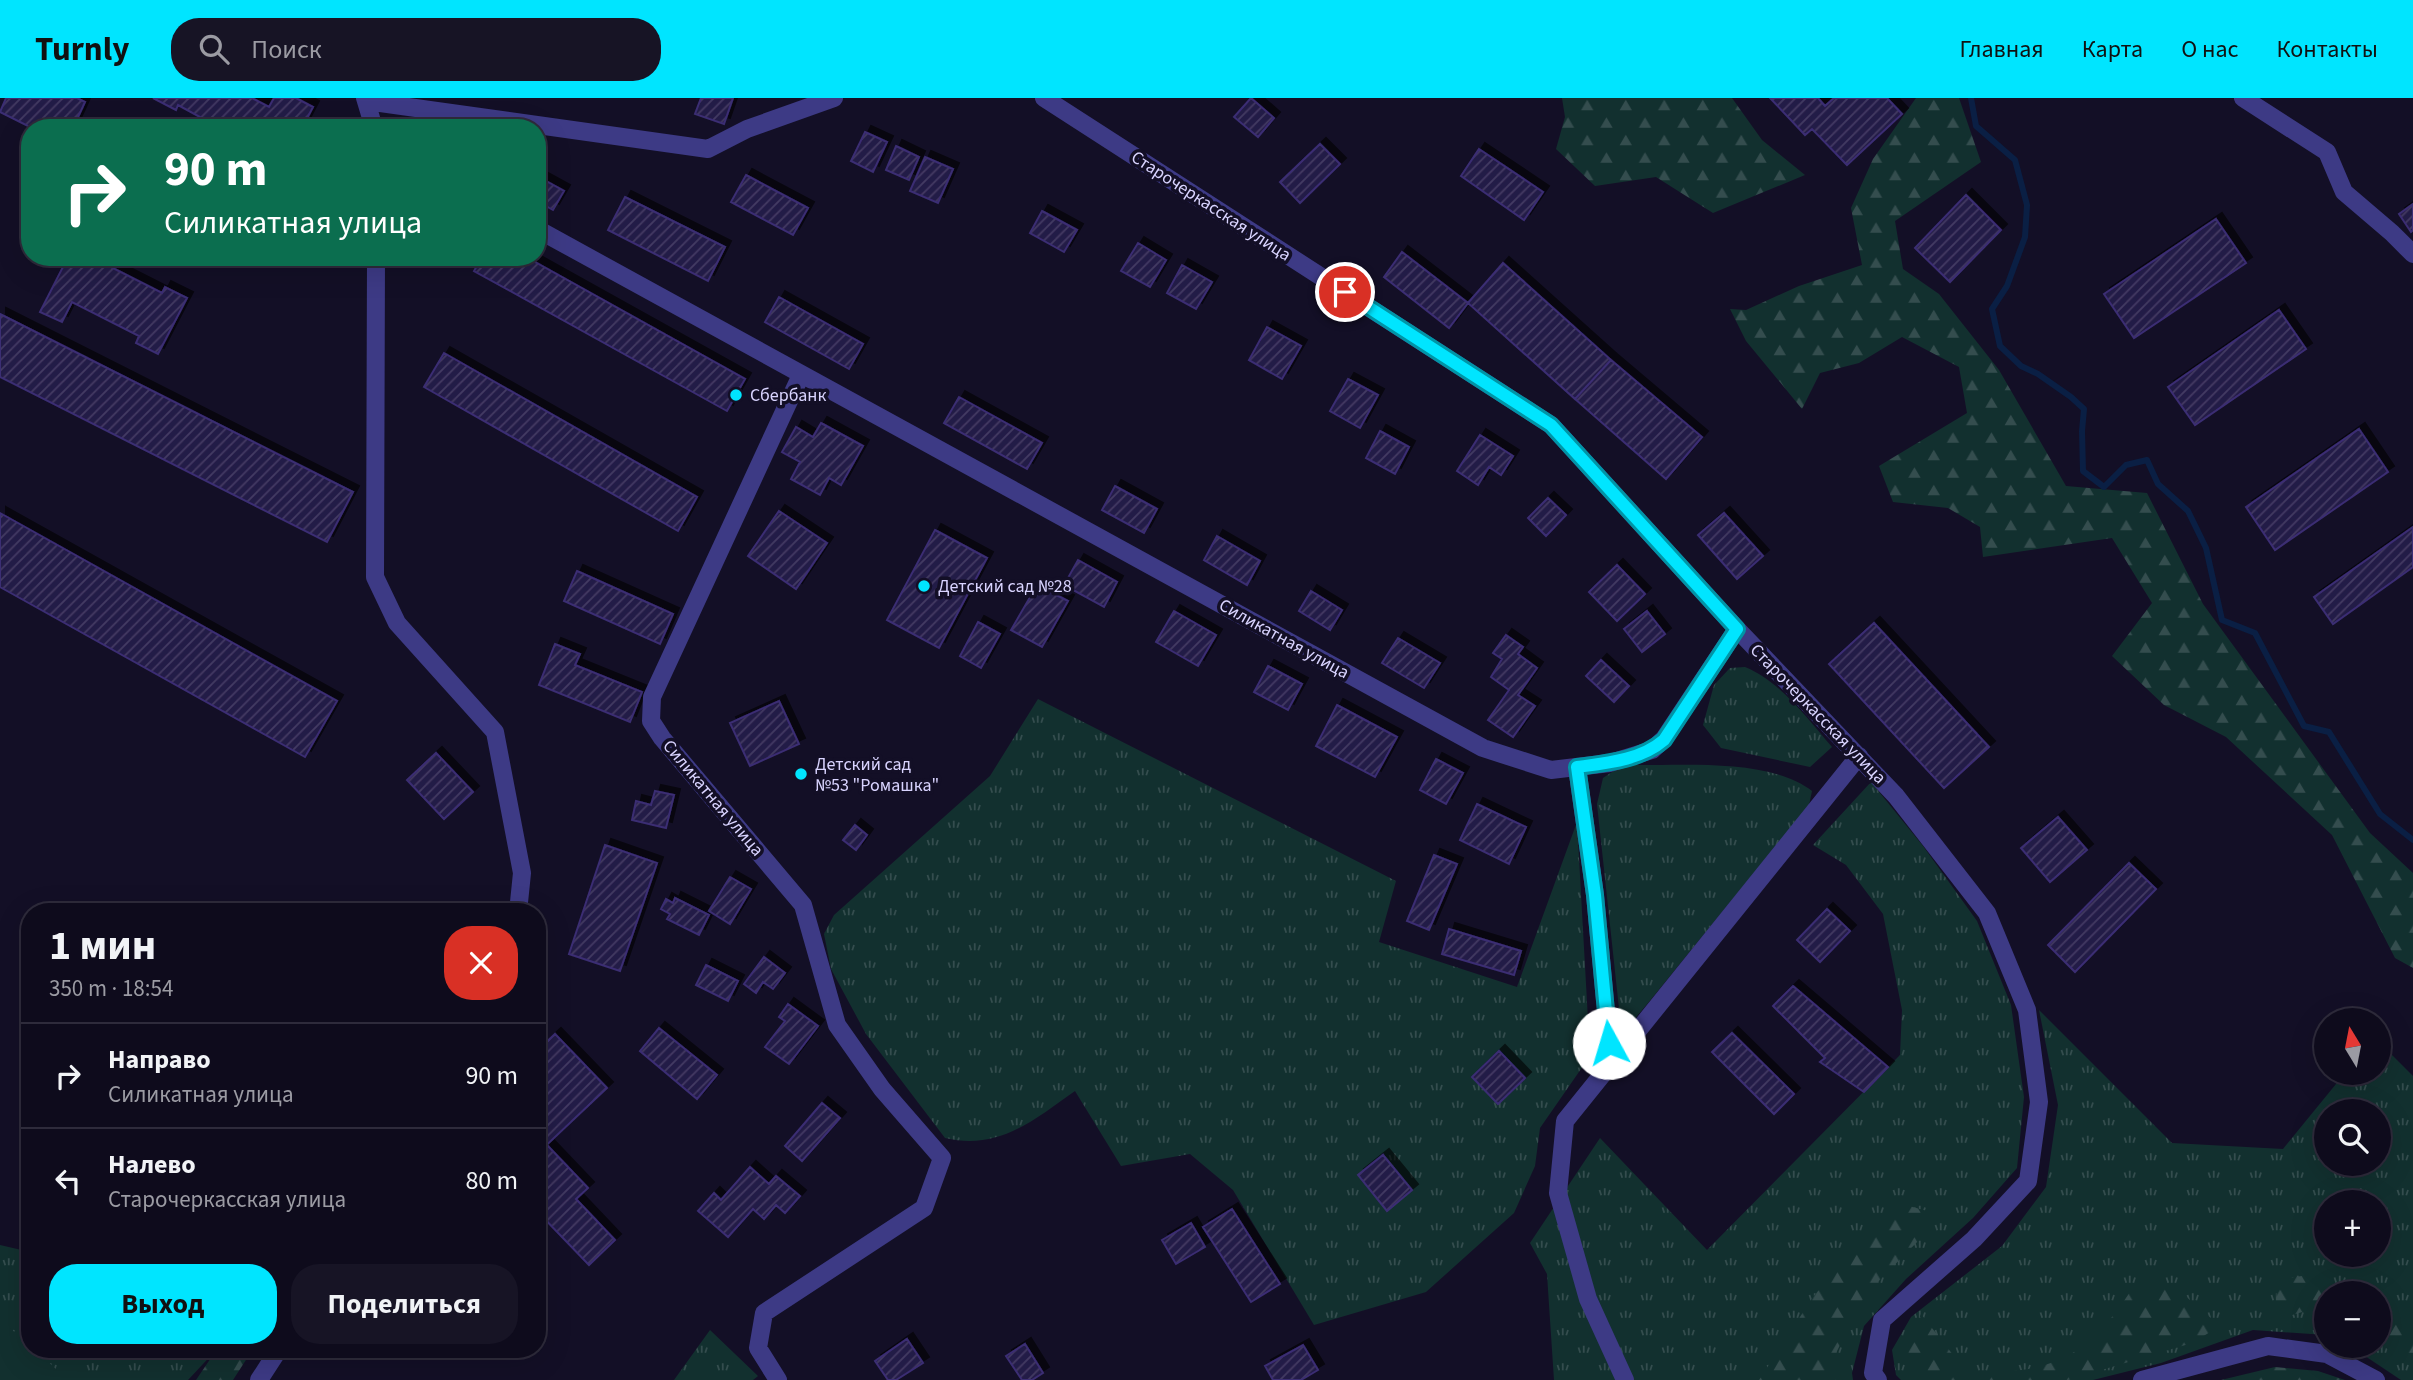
<!DOCTYPE html>
<html lang="ru">
<head>
<meta charset="utf-8">
<style>
  :root { --surface:#0e0b1c; --page:#171425; --text:#f1f3f6; --muted:#9b9ba3; --line:#2e2b3b; --accent:#00e5ff }
  body { margin:0; font-family:"Source Sans 3",sans-serif; background:var(--page); color:var(--text); height:100vh; display:flex; flex-direction:column; font-size:26px; white-space:nowrap }
  * { box-sizing:border-box; margin:0 }
  p { font-size:23px; color:var(--muted) }
  .icon { flex:none; width:38px; height:38px; fill:none; stroke:currentColor; stroke-width:2; stroke-linecap:round; stroke-linejoin:round }
  .map { position:relative; flex:1; overflow:hidden }
  .drawer { position:absolute; left:21px; top:805px; width:525px; height:455px; display:flex; flex-direction:column; background:var(--surface); border-radius:28px; box-shadow:0 7px 28px #0002,0 0 0 2px var(--line) }
  .drawer>* { flex:none }
  .guide { position:absolute; left:21px; top:21px; width:525px; height:147px; border-radius:28px; box-shadow:0 7px 28px #0002,0 0 0 2px var(--line); background:#0b6e4f; color:#fff; overflow:hidden }
  .needle { width:46px; rotate:350deg }
  .buttons { position:absolute; left:2314px; top:910px; display:grid; gap:14px }
  .buttons a { display:grid; place-items:center; width:77px; height:77px; border-radius:50%; background:var(--surface); box-shadow:0 7px 28px #0002,0 0 0 2px var(--line); font-size:35px }
  .pin { position:absolute; display:grid; place-items:center; width:60px; height:60px; color:#fff; margin:-30px; border:4px solid #fff; border-radius:50%; box-shadow:0 2px 7px #0007 }
  .me { position:absolute; width:77px; margin:-38px; rotate:354deg; stroke-linejoin:round; filter:drop-shadow(0 0 5px #0008) }
  .turn { display:flex; align-items:center; gap:24px; height:147px; padding:0 28px; font-size:32px }
  .turn .icon { width:91px; height:91px; stroke-width:2.5 }
  .turn b { display:block; font-size:49px; line-height:60px }
  .round { display:grid; place-items:center; flex:none; width:74px; height:74px; border-radius:28px; background:var(--page) }
  .overview { display:flex; align-items:center; justify-content:space-between; height:119px; padding:0 28px }
  h1 { font-size:42px; font-weight:700; line-height:52px }
  .cta { display:flex; gap:14px; margin-top:auto; padding:14px 28px }
  .cta a { flex:1; height:80px; border-radius:28px; background:var(--accent); color:#111; font-size:28px; font-weight:700; line-height:80px; text-align:center }
  .cta a+a { background:var(--page); color:var(--text) }
  ul { padding:0; list-style:none }
  li { display:flex; align-items:center; gap:21px; height:105px; padding:0 28px; border-top:2px solid var(--line) }
  li div { flex:1 }
  li b { display:block; font-size:26px }
  li em { font-style:normal }
  header { display:flex; align-items:center; gap:42px; box-sizing:border-box; height:98px; padding:0 35px; background:var(--accent); color:#111 }
  header strong { font-size:33px }
  nav { display:flex; gap:38px; margin-inline-start:auto; font-size:24px }
  .search { width:490px; height:63px; background:var(--page); display:flex; align-items:center; gap:18px; box-sizing:border-box; padding:0 24px; border-radius:28px; color:var(--muted); font-size:26px }
  .map>svg:first-child { display:block }
  .grass { fill:url(#grass-tufts); fill-rule:evenodd }
  .forest { fill:url(#forest-firs) }
  .garden { fill:#12302f }
  .lines { fill:none; stroke-linecap:round; stroke-linejoin:round }
  .stream { stroke:#0a1f44; stroke-width:6 }
  .building { fill:url(#building-hatch); stroke:#3b2d73; stroke-width:2; filter:url(#shadow) }
  .minor { stroke:#3d3a85; stroke-width:18 }
  .route-casing { stroke:#0095a6; stroke-width:18 }
  .route { stroke:#00e5ff; stroke-width:12 }
  .poi-dot { fill:#00e5ff; stroke:#130f26; stroke-width:2.5 }
  .labels { text-anchor:middle; dominant-baseline:central; stroke-width:7; stroke-linejoin:round; paint-order:stroke }
  .street-label { font-size:18px; fill:#d9d4ff; stroke:#130f26 }
  .poi-label { font-size:18px; fill:#d9d4ff; stroke:#130f26; text-anchor:start }
</style>
</head>
<body>
<header>
<strong>Turnly</strong>
<div class="search"><svg class="icon" aria-label="search" viewBox="0 0 24 24"><circle cx="10" cy="10" r="6"/><path d="M15 15l6 6"/></svg>Поиск</div>
<nav><a>Главная</a><a>Карта</a><a>О нас</a><a>Контакты</a></nav>
</header>
<div class="map">
<svg width="2413" height="1282" viewBox="0 0 2413 1282">
  <defs>
    <pattern id="grass-tufts" width="24" height="20" patternUnits="userSpaceOnUse" patternTransform="scale(1.75)"><rect width="24" height="20" fill="#12302f"/><path d="M3 7l-1-3M5 7V3M7 7l1-3M15 17l-1-3M17 17v-4M19 17l1-3" fill="none" stroke="#344d4e"/></pattern>
    <pattern id="forest-firs" width="22" height="20" patternUnits="userSpaceOnUse" patternTransform="scale(1.75)"><rect width="22" height="20" fill="#12302f"/><path d="M5 1l3.5 6h-7zM16 11l3.5 6h-7z" fill="#344d4e"/></pattern>
    <pattern id="building-hatch" width="6" height="6" patternUnits="userSpaceOnUse" patternTransform="scale(1.75)"><rect width="6" height="6" fill="#241b47"/><path d="M-1 1l2-2M0 6l6-6M5 7l2-2" fill="none" stroke="#433b63"/></pattern>
    <filter id="shadow"><feDropShadow dx="6" dy="-6" stdDeviation="0" flood-color="#0009"/></filter>
  </defs>
  <rect width="100%" height="100%" fill="#130f26"/>
  <path class="grass" d="M 1745,569 C 1781,584 1807,620 1832,649 L 1810,669 L 1721,650 L 1703,627 L 1714,587 L 1730,570 Z
    M 1038,601 L 1396,783 L 1379,844 L 1517,889 L 1577,724 L 1590,958 L 1540,1030 L 1535,1068 L 1514,1115 L 1426,1194 L 1314,1227 L 1233,1092 L 1190,1056 L 1121,1068 L 1075,993 C 1034,1022 998,1053 945,1040 L 866,936 L 831,871 L 824,836 L 834,817 L 990,678 Z
    M 1631,667 C 1683,668 1770,660 1812,693 L 1809,707 L 1648,905 L 1632,924 L 1621,929 L 1597,706 L 1603,680 L 1615,672 Z
    M 1871,684 L 1923,748 L 1977,823 L 2011,907 L 2024,999 L 2017,1070 L 1973,1120 L 1906,1181 L 1864,1228 L 1852,1275 L 1853,1282 L 1554,1282 L 1547,1176 L 1530,1145 L 1600,1040 L 1707,1152 L 1900,957 L 1902,912 L 1883,816 L 1846,767 L 1813,747 Z
    M 2039,912 L 2172,1045 L 2283,1051 L 2345,975 L 2378,975 L 2378,943 L 2413,978 L 2413,1282 L 2401,1282 L 2350,1248 L 2378,1248 L 2378,1195 L 2326,1195 L 2326,1237 L 2253,1232 L 2161,1265 L 2093,1282 L 1901,1282 L 1896,1277 L 1892,1252 L 1911,1219 L 2002,1148 L 2046,1089 L 2058,1007 ZM 2326,1013 L 2378,1013 L 2378,1066 L 2326,1066 ZM 2326,1104 L 2378,1104 L 2378,1157 L 2326,1157 Z
    M 0,1147 L 30,1154 L 30,1251 L 217,1251 L 188,1282 L 0,1282 Z
    M 710,1232 L 758,1278 L 753,1282 L 674,1282 Z"/>
  <path class="forest" d="M 1562,0 L 1732,0 L 1762,42 L 1805,77 L 1713,115 L 1656,79 L 1595,88 L 1556,51 L 1565,19 Z
    M 1916,0 L 1959,0 L 1981,64 L 1895,123 L 1903,171 L 1939,196 L 1999,272 L 2066,388 L 2147,395 L 2203,506 L 2370,735 L 2413,775 L 2413,870 L 2395,860 L 2332,737 L 2226,639 L 2164,607 L 2112,558 L 2152,505 L 2112,440 L 1983,459 L 1980,429 L 1948,410 L 1893,404 L 1879,368 L 1967,315 L 1959,269 L 1902,239 L 1859,265 L 1820,275 L 1802,311 L 1746,243 L 1730,211 L 1746,212 L 1799,188 L 1862,167 L 1851,110 L 1873,61 Z
    M 1909,1108 L 1931,1114 L 1921,1140 L 1865,1197 L 1832,1263 L 1836,1282 L 1759,1282 L 1813,1199 L 1832,1176 L 1865,1138 L 1891,1114 Z
    M 2308,1177 L 2356,1193 L 2358,1195 L 2326,1195 L 2326,1214 L 2312,1211 L 2289,1218 L 2276,1208 L 2277,1182 Z
    M 2175,1189 L 2220,1228 L 2192,1245 L 2068,1282 L 1931,1282 L 1908,1258 L 1910,1238 L 1921,1216 L 1968,1276 C 2049,1274 2084,1264 2130,1194 Z
    M 2378,1210 L 2413,1229 L 2413,1267 L 2393,1256 L 2378,1243 Z
    M 217,1251 L 253,1251 L 233,1282 L 196,1282 Z
    M 2275,1269 L 2318,1273 L 2345,1282 L 2221,1282 Z"/>
  <path class="garden" d="M 0,1221 L 30,1248 L 30,1251 L 34,1251 L 68,1282 L 0,1282 Z"/>
  <g class="lines">
    <path class="stream" d="M 1971,0 L 1976,28 L 2015,62 L 2027,107 L 2025,139 L 2007,188 L 1992,211 L 2000,248 L 2021,268 L 2038,276 L 2071,299 L 2084,311 L 2082,333 L 2083,373 L 2104,389 L 2126,367 L 2147,362 L 2158,386 L 2188,413 L 2206,450 L 2222,522 L 2255,535 L 2304,628 L 2329,634 L 2380,716 L 2413,742"/>
  </g>
  <path class="building" d="M 6,0 L 77,0 L 85,4 L 73,30 L 32,30 L 0,14 Z
    M 153,0 L 252,0 L 269,9 L 274,0 L 296,0 L 313,9 L 302,30 L 220,30 L 178,7 L 176,12 Z
    M 701,0 L 733,0 L 724,26 L 695,16 Z
    M 1251,0 L 1274,20 L 1258,39 L 1234,19 Z
    M 1770,0 L 1818,0 L 1825,8 L 1834,0 L 1887,0 L 1902,16 L 1847,67 L 1812,31 L 1805,37 Z
    M 865,34 L 887,44 L 873,74 L 851,63 Z
    M 1320,46 L 1340,66 L 1300,105 L 1280,84 Z
    M 896,48 L 919,59 L 909,82 L 886,72 Z
    M 1479,51 L 1543,94 L 1524,122 L 1461,78 Z
    M 925,59 L 953,71 L 938,105 L 910,93 Z
    M 746,77 L 808,110 L 793,137 L 731,104 Z
    M 537,78 L 564,93 L 553,112 L 537,103 Z
    M 1966,97 L 2001,132 L 1950,184 L 1915,150 Z
    M 625,99 L 725,149 L 708,183 L 608,132 Z
    M 2413,106 L 2413,132 L 2411,134 L 2399,116 Z
    M 1042,113 L 1077,132 L 1064,154 L 1030,135 Z
    M 2216,121 L 2246,165 L 2134,240 L 2104,196 Z
    M 1138,145 L 1166,162 L 1150,189 L 1121,173 Z
    M 1402,154 L 1468,205 L 1449,230 L 1384,179 Z
    M 68,159 L 96,159 L 95,161 L 162,195 L 165,189 L 187,200 L 158,256 L 136,245 L 139,238 L 72,204 L 62,224 L 40,214 Z
    M 482,159 L 526,159 L 745,281 L 727,313 L 474,173 Z
    M 1503,165 L 1611,262 L 1575,301 L 1468,205 Z
    M 1182,167 L 1212,184 L 1196,211 L 1167,195 Z
    M 779,199 L 863,246 L 849,271 L 765,224 Z
    M 2279,212 L 2306,251 L 2195,327 L 2168,289 Z
    M 0,216 L 353,394 L 327,444 L 0,279 Z
    M 1267,229 L 1301,248 L 1282,281 L 1249,262 Z
    M 444,255 L 697,399 L 678,433 L 424,289 Z
    M 1611,262 L 1702,339 L 1666,381 L 1575,301 Z
    M 1348,281 L 1378,297 L 1360,330 L 1330,313 Z
    M 959,299 L 1042,345 L 1027,371 L 944,325 Z
    M 821,325 L 863,348 L 841,387 L 829,380 L 820,397 L 791,381 L 800,364 L 782,354 L 796,329 L 813,339 Z
    M 2359,331 L 2388,374 L 2275,452 L 2246,409 Z
    M 1380,333 L 1409,349 L 1395,376 L 1366,360 Z
    M 1480,337 L 1513,358 L 1501,377 L 1489,369 L 1478,387 L 1457,373 Z
    M 1115,388 L 1157,411 L 1144,435 L 1102,412 Z
    M 1548,400 L 1566,417 L 1546,438 L 1528,420 Z
    M 779,413 L 827,445 L 796,491 L 748,458 Z
    M 0,415 L 337,603 L 305,659 L 0,489 Z
    M 1724,415 L 1763,458 L 1737,481 L 1698,437 Z
    M 2413,429 L 2413,469 L 2333,526 L 2314,499 Z
    M 935,432 L 987,460 L 939,550 L 887,522 Z
    M 1217,438 L 1260,463 L 1247,487 L 1204,462 Z
    M 1078,462 L 1117,484 L 1104,509 L 1064,487 Z
    M 1617,467 L 1645,496 L 1617,523 L 1589,494 Z
    M 577,473 L 673,516 L 660,546 L 564,503 Z
    M 1037,487 L 1068,503 L 1042,549 L 1011,532 Z
    M 1311,493 L 1342,512 L 1330,532 L 1299,513 Z
    M 1174,513 L 1216,537 L 1198,568 L 1156,544 Z
    M 1647,513 L 1665,536 L 1642,554 L 1624,531 Z
    M 978,524 L 1000,536 L 981,570 L 960,558 Z
    M 1874,525 L 1989,649 L 1944,690 L 1829,566 Z
    M 1506,537 L 1523,549 L 1518,556 L 1537,570 L 1518,597 L 1535,608 L 1513,639 L 1488,622 L 1509,592 L 1491,579 L 1502,561 L 1493,555 Z
    M 1398,540 L 1440,565 L 1424,590 L 1382,565 Z
    M 555,546 L 580,556 L 575,567 L 642,594 L 630,624 L 539,587 Z
    M 1601,562 L 1629,588 L 1614,604 L 1586,578 Z
    M 1268,568 L 1302,586 L 1288,612 L 1254,594 Z
    M 779,603 L 799,646 L 750,668 L 730,625 Z
    M 1337,607 L 1397,639 L 1375,679 L 1316,648 Z
    M 436,655 L 473,694 L 444,721 L 407,682 Z
    M 1436,661 L 1463,675 L 1446,706 L 1420,692 Z
    M 655,693 L 674,697 L 666,730 L 632,722 L 636,703 L 651,707 Z
    M 1477,706 L 1526,729 L 1509,766 L 1460,742 Z
    M 2058,719 L 2087,752 L 2050,784 L 2021,750 Z
    M 855,727 L 867,737 L 856,752 L 843,742 Z
    M 605,747 L 657,765 L 620,873 L 569,856 Z
    M 1434,757 L 1457,766 L 1429,832 L 1407,823 Z
    M 2129,765 L 2156,791 L 2075,874 L 2048,847 Z
    M 730,779 L 751,791 L 730,826 L 709,813 Z
    M 675,800 L 709,817 L 699,837 L 667,821 L 670,816 L 661,811 L 666,801 L 673,805 Z
    M 1827,811 L 1850,833 L 1820,864 L 1797,842 Z
    M 1449,831 L 1521,853 L 1514,877 L 1442,856 Z
    M 764,859 L 785,875 L 773,891 L 763,884 L 756,895 L 744,886 Z
    M 706,867 L 738,883 L 728,903 L 696,887 Z
    M 1793,888 L 1888,969 L 1864,994 L 1820,964 L 1825,960 L 1773,908 Z
    M 788,906 L 818,928 L 789,966 L 765,949 L 785,923 L 779,919 Z
    M 659,930 L 717,977 L 697,1001 L 640,953 Z
    M 1732,935 L 1794,996 L 1774,1016 L 1712,954 Z
    M 555,936 L 607,990 L 537,1056 L 537,953 Z
    M 1499,953 L 1525,980 L 1498,1006 L 1472,979 Z
    M 822,1005 L 840,1020 L 802,1063 L 785,1048 Z
    M 547,1047 L 588,1090 L 576,1101 L 615,1142 L 589,1167 L 537,1113 L 537,1056 Z
    M 1383,1057 L 1412,1092 L 1387,1113 L 1358,1077 Z
    M 750,1069 L 769,1086 L 776,1078 L 800,1098 L 785,1115 L 776,1107 L 764,1121 L 753,1111 L 728,1139 L 698,1113 L 714,1095 L 721,1102 Z
    M 1232,1111 L 1280,1186 L 1251,1204 L 1203,1129 Z
    M 1191,1125 L 1205,1149 L 1176,1166 L 1162,1142 Z
    M 907,1241 L 923,1265 L 896,1282 L 888,1282 L 875,1263 Z
    M 1025,1246 L 1043,1275 L 1032,1282 L 1022,1282 L 1006,1258 Z
    M 1303,1247 L 1318,1272 L 1301,1282 L 1273,1282 L 1265,1268 Z"/>
  <g class="lines">
    <path class="minor" d="M 365,0 L 374,30
      M 1044,0 L 1551,327 L 1737,531 L 1896,698 L 1987,815 L 2027,912 L 2039,1004 L 2028,1083 L 1974,1141 L 1882,1222 L 1873,1275 L 1878,1282
      M 2243,0 L 2327,54 L 2344,94 L 2392,135 L 2413,156
      M 366,3 L 708,51 L 747,31 L 834,0
      M 537,131 L 1483,650 L 1551,672 L 1610,665 L 1652,652 L 1664,641 L 1737,531
      M 376,159 L 375,479 L 397,525 L 495,634 L 522,775 L 518,814
      M 1577,669 L 1595,797 L 1611,966
      M 259,1282 L 279,1251
      M 778,1282 L 758,1250 L 764,1215 L 924,1110 L 942,1060 L 882,991 L 837,927 L 803,807 L 662,640 L 651,623 L 652,599 L 801,277
      M 1625,1282 L 1588,1201 L 1558,1095 L 1565,1023 L 1859,658
      M 2142,1282 L 2268,1248 L 2327,1256 L 2376,1282"/>
  </g>
  <g class="lines">
    <g class="route-casing">
      <path id="route" d="M 1345,194 L 1551,327 L 1737,531 L 1664,642 C 1641,662 1607,665 1577,669 L 1595,797 L 1609,945"/>
    </g>
    <use href="#route" class="route"/>
  </g>
  <g class="poi-dot">
    <circle cx="736" cy="297" r="7"/>
    <circle cx="924" cy="488" r="7"/>
    <circle cx="801" cy="676" r="7"/>
  </g>
  <g class="labels">
    <g class="street-label">
      <text transform="translate(1211 108) rotate(33)">Старочеркасская улица</text>
      <text transform="translate(1284 541) rotate(29)">Силикатная улица</text>
      <text transform="translate(1818 616) rotate(46)">Старочеркасская улица</text>
      <text transform="translate(713 700) rotate(50)">Силикатная улица</text>
    </g>
    <g class="poi-label">
      <text x="750" y="297">Сбербанк</text>
      <text x="938" y="488">Детский сад №28</text>
      <text x="815" y="666">Детский сад<tspan x="815" dy="21">№53 "Ромашка"</tspan></text>
    </g>
  </g>
</svg>
<div class="buttons">
<a><svg class="needle" viewBox="-14 -14 28 28"><path d="M0-13l5 13h-10z" fill="#e53935"/><path d="M0 13l5-13h-10z" fill="#9b9ba3"/></svg></a>
<a><svg class="icon" aria-label="search" viewBox="0 0 24 24"><circle cx="10" cy="10" r="6"/><path d="M15 15l6 6"/></svg></a>
<a>+</a>
<a>−</a>
</div>
<div class="pin" style="left:1345px;top:194px;background:#d93025"><svg class="icon" aria-label="arrive" viewBox="0 0 24 24"><path d="M6 21V4h12l-3 4 3 4H6"/></svg></div>
<svg class="me" style="left:1609px;top:945px" viewBox="-20 -20 40 40"><circle r="19" fill="#fff"/><path d="M0-13L10 11 0 6-10 11z" fill="#00e5ff"/></svg>
<div class="guide">
<div class="turn"><svg class="icon" aria-label="right" viewBox="0 0 24 24"><path d="M7 20v-9h11M14 6l5 5-5 5"/></svg><div><b>90 m</b>Силикатная улица</div></div>
</div>
<section class="drawer">
<div class="overview"><div><h1>1 мин</h1><p>350 m · 18:54</p></div><a class="round" style="background:#d93025;color:#fff"><svg class="icon" aria-label="close" viewBox="0 0 24 24"><path d="M6 6l12 12M18 6L6 18"/></svg></a></div>
<ul>
<li><svg class="icon" aria-label="right" viewBox="0 0 24 24"><path d="M7 20v-9h11M14 6l5 5-5 5"/></svg><div><b>Направо</b><p>Силикатная улица</p></div><em>90 m</em></li>
<li><svg class="icon" aria-label="left" viewBox="0 0 24 24"><path d="M17 20v-9H6M10 6l-5 5 5 5"/></svg><div><b>Налево</b><p>Старочеркасская улица</p></div><em>80 m</em></li>
</ul>
<div class="cta"><a>Выход</a><a>Поделиться</a></div>
</section>
</div>
</body>
</html>
